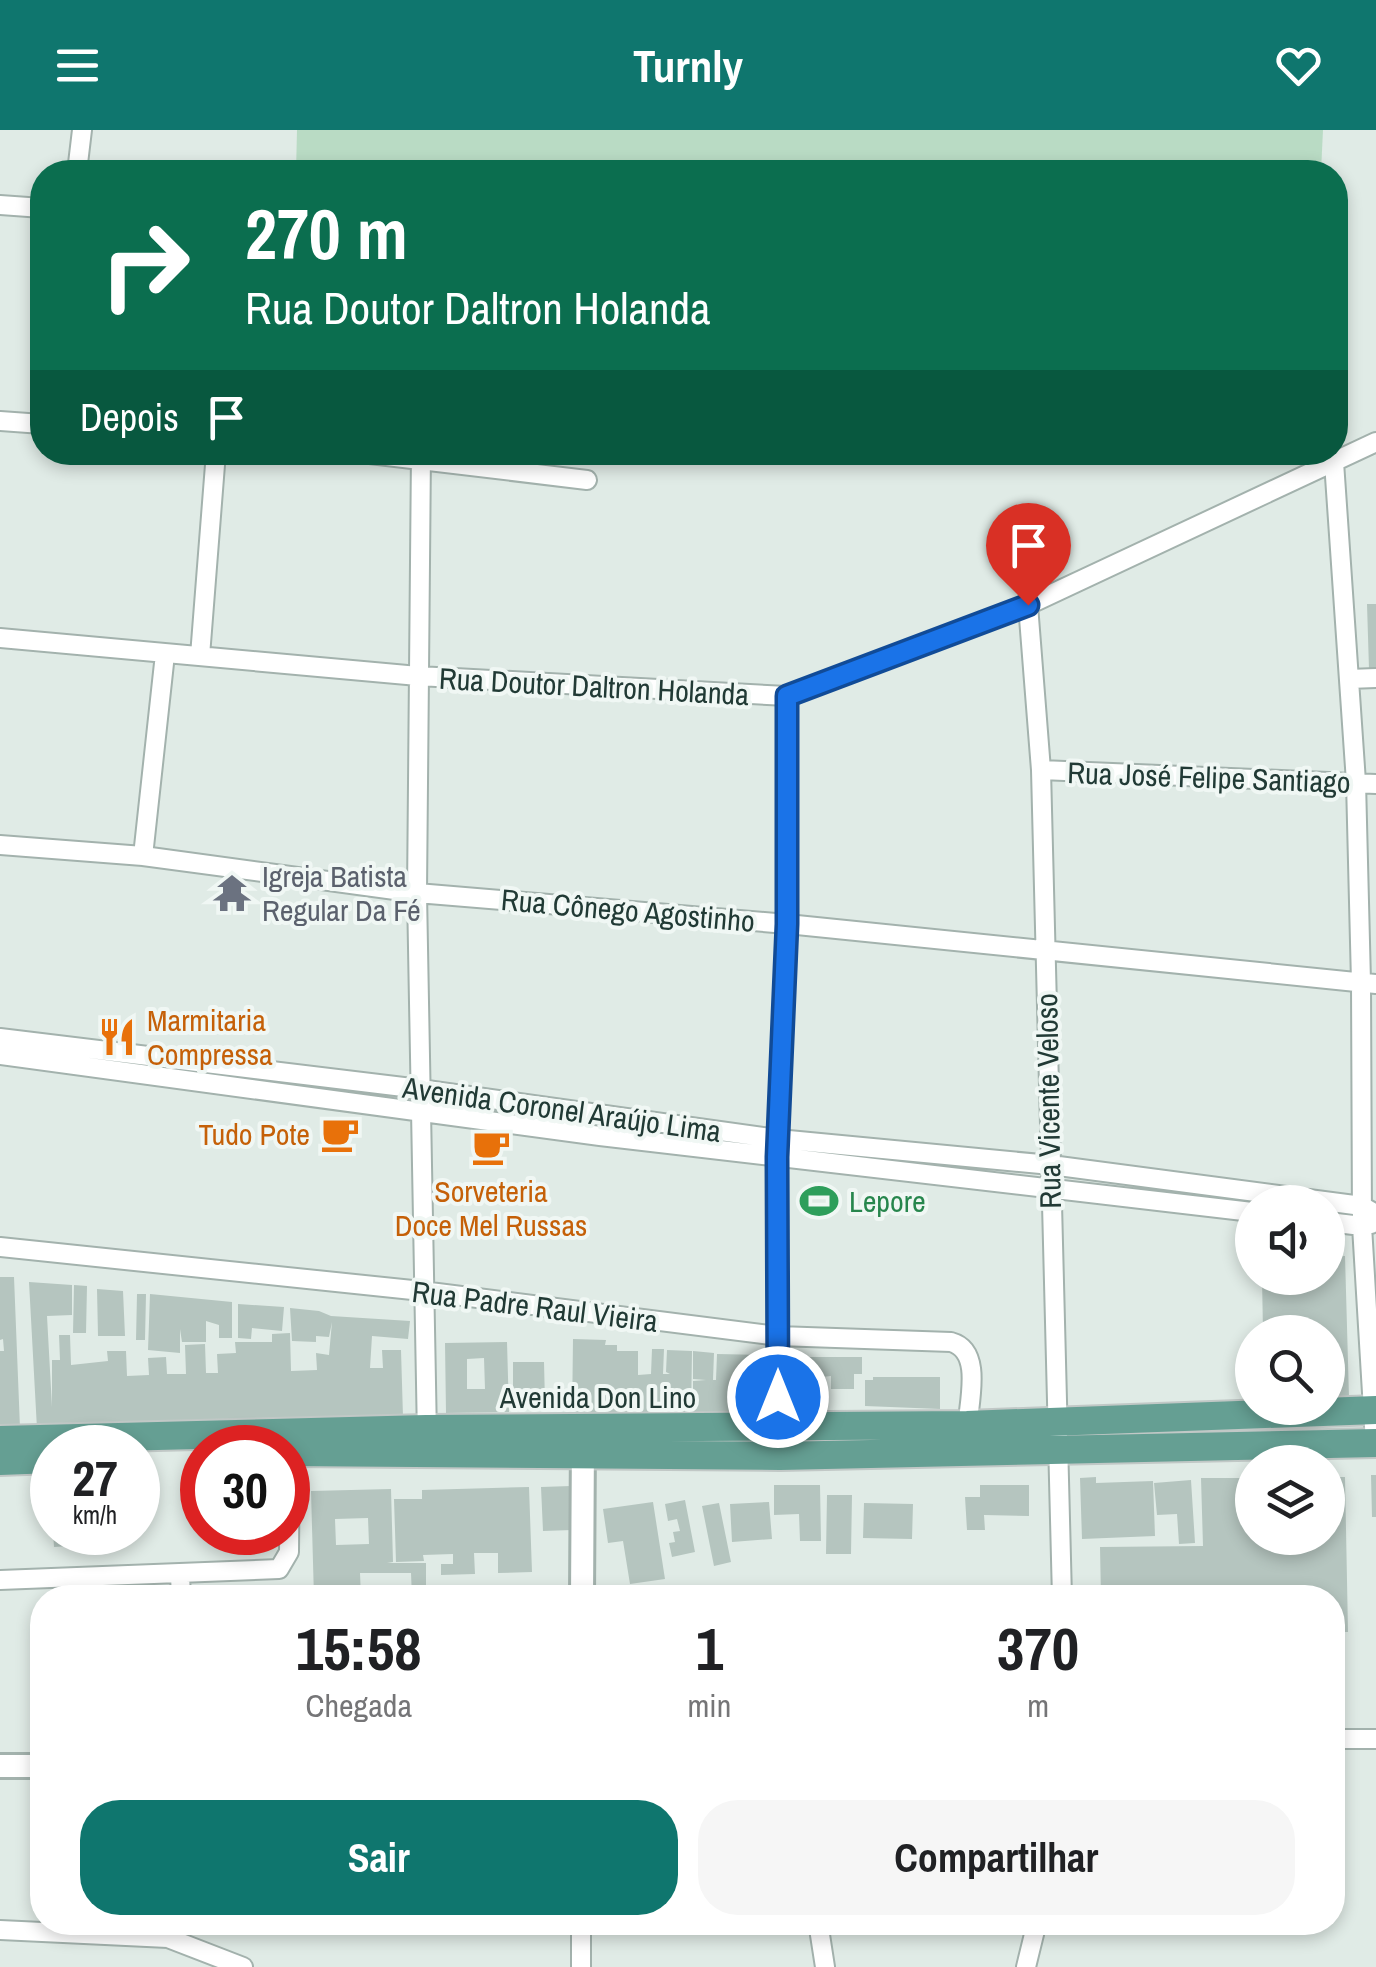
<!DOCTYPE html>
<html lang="pt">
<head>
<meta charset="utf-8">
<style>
  :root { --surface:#fff; --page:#f6f6f6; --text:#202124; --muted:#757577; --accent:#0f766e }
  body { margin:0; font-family:"Archivo Narrow",sans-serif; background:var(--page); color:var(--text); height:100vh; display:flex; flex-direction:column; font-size:38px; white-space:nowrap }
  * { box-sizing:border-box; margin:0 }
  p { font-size:32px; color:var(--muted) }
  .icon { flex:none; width:55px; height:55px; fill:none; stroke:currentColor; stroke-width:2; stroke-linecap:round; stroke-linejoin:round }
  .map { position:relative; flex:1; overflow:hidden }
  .details { position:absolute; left:30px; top:1455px; width:1315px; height:350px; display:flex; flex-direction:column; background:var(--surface); border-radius:40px; box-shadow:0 5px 15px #0003 }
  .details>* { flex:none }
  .banner { position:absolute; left:30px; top:30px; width:1318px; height:305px; border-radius:40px; box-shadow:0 5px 15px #0003; background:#0b6e4f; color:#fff; overflow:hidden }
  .fabs { position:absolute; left:1235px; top:1055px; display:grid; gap:20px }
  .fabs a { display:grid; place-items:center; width:110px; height:110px; border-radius:50%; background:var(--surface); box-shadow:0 5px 15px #0003; font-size:50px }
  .speed { position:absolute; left:30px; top:1295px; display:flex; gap:20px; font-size:50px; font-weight:700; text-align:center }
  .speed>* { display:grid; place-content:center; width:130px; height:130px; border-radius:50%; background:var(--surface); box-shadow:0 5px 15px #0003; line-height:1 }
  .speed small { font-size:25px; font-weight:400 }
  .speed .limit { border:15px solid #d22; background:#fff; color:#111 }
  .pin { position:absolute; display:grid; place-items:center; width:85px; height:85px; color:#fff; margin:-102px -42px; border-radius:50% 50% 50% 0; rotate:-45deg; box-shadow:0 0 10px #0007 }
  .pin .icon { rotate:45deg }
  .me { position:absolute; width:110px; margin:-55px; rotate:0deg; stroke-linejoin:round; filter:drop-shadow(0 0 8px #0008) }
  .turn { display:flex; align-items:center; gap:35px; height:210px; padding:0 50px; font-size:45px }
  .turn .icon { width:130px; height:130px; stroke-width:2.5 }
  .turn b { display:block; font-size:70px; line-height:85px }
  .then { display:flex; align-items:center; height:95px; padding:0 50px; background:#0003; gap:20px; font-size:38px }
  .eta { display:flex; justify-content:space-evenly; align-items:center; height:170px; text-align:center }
  .eta b { font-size:60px; font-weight:700; line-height:70px }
  .primary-button { display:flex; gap:20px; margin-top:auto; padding:20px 50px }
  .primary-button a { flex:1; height:115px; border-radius:40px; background:var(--accent); color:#fff; font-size:40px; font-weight:700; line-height:115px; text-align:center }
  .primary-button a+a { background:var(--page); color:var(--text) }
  header { display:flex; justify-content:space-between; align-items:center; height:130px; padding:0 50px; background:var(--accent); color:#fff; font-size:45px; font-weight:700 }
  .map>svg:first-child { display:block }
  .green { fill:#b9dbc4 }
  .building { fill:#b5c5bf; fill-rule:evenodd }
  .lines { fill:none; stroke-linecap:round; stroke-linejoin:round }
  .minor-casing { stroke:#a3b2ad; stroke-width:22 }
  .tertiary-casing { stroke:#a3b2ad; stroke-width:28 }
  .primary-casing { stroke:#c1c8c6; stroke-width:32 }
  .minor { stroke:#fff; stroke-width:18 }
  .tertiary { stroke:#fff; stroke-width:22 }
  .primary { stroke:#659f93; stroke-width:28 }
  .route-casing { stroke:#114b97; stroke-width:25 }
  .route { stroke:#1a73e8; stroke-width:18 }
  .labels { text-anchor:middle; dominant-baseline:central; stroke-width:8; stroke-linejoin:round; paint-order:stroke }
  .street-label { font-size:30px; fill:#213a35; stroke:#f0f7f4 }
  .worship-label { font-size:30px; fill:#5b616d; stroke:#f0f7f4; text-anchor:start }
  .food-label { font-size:30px; fill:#c56008; stroke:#f0f7f4; text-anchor:start }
  .leisure-label { font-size:30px; fill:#27864d; stroke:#f0f7f4; text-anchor:start }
</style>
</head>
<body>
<header><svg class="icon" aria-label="menu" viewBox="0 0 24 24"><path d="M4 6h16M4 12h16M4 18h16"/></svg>Turnly<svg class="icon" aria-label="heart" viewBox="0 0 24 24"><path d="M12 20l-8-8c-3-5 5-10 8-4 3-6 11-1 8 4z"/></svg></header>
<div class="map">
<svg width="1376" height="1837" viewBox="0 0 1376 1837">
  <rect width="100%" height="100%" fill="#e0ebe6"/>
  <path class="green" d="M 297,0 L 1323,0 L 1321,42 L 296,42 Z"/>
  <path class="building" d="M 1367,474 L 1376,474 L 1376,539 L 1369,539 Z
    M 1328,1125 L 1345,1126 L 1349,1267 L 1328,1269 L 1328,1202 L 1263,1202 L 1262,1148 L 1328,1148 Z
    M 0,1147 L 14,1147 L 20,1298 L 0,1298 L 0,1221 L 4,1221 L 3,1209 L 0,1210 Z
    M 29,1152 L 72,1155 L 72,1185 L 47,1186 L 52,1277 L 52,1230 L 60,1230 L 59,1205 L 70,1205 L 71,1235 L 108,1231 L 107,1221 L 126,1221 L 127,1246 L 149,1245 L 148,1228 L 166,1227 L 167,1244 L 186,1244 L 185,1215 L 205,1214 L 206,1243 L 218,1243 L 217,1224 L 236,1223 L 235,1212 L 272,1212 L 272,1204 L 290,1203 L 291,1241 L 317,1240 L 316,1223 L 329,1225 L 332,1192 L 329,1207 L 316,1206 L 316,1212 L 292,1211 L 290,1178 L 319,1181 L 331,1186 L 410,1191 L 408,1209 L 372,1206 L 370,1238 L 383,1238 L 382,1220 L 401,1220 L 403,1287 L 37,1299 Z
    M 74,1155 L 87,1156 L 86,1203 L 73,1203 Z
    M 97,1159 L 123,1161 L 125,1206 L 98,1206 Z
    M 137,1164 L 146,1164 L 145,1210 L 136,1210 Z
    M 150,1164 L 232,1172 L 232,1208 L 219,1208 L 219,1195 L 206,1191 L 206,1212 L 182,1212 L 180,1199 L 180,1223 L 148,1220 Z
    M 238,1174 L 284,1177 L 282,1201 L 252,1198 L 251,1209 L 238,1208 Z
    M 573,1209 L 606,1210 L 605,1215 L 617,1215 L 617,1221 L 638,1221 L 638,1245 L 651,1244 L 652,1219 L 664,1219 L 663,1244 L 670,1244 L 666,1242 L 667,1220 L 692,1221 L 691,1286 L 572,1288 Z
    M 507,1212 L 509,1282 L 446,1283 L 445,1213 ZM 484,1228 L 485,1259 L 467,1259 L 467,1229 Z
    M 693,1221 L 714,1223 L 713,1250 L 716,1250 L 717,1224 L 764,1225 L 764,1285 L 693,1285 L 693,1251 L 706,1250 L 693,1249 Z
    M 796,1227 L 862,1227 L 862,1244 L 854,1244 L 854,1259 L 831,1259 L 831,1246 L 822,1247 L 823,1263 L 804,1263 L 804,1245 L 797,1245 Z
    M 513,1232 L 544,1232 L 545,1273 L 513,1273 Z
    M 873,1247 L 940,1247 L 940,1279 L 865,1276 L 865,1250 L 873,1250 Z
    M 1371,1345 L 1376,1345 L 1376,1387 L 1372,1387 Z
    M 1096,1347 L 1096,1353 L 1153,1351 L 1155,1406 L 1082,1409 L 1080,1348 Z
    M 1328,1347 L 1345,1347 L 1348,1502 L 1332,1502 L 1332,1468 L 1101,1468 L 1100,1417 L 1203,1416 L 1201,1348 L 1247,1348 L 1248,1394 L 1252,1394 L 1252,1408 L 1328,1408 Z
    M 1191,1350 L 1195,1413 L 1179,1414 L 1177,1384 L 1157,1385 L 1154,1353 Z
    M 774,1355 L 820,1355 L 821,1411 L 800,1411 L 799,1384 L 774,1385 Z
    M 980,1355 L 1029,1355 L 1029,1386 L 984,1385 L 985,1400 L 967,1400 L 965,1367 L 980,1367 Z
    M 571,1356 L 572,1400 L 543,1401 L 541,1357 Z
    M 529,1357 L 532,1442 L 498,1443 L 498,1423 L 474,1423 L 475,1444 L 441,1445 L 441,1434 L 453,1434 L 453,1424 L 423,1425 L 424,1431 L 396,1432 L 394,1369 L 422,1369 L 422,1360 Z
    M 391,1359 L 393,1432 L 387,1433 L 426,1433 L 426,1468 L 412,1468 L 411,1443 L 360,1443 L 361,1468 L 314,1468 L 311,1361 ZM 368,1388 L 369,1414 L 336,1415 L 335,1389 Z
    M 827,1365 L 852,1365 L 851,1424 L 826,1424 Z
    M 685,1370 L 695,1422 L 672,1427 L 669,1413 L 675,1412 L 673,1402 L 680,1401 L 677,1389 L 668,1391 L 665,1374 Z
    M 653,1372 L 665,1449 L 630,1454 L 623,1411 L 608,1413 L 603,1379 Z
    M 769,1372 L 772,1409 L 732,1412 L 730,1374 Z
    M 719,1373 L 731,1432 L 714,1436 L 702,1376 Z
    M 864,1373 L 913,1374 L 912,1409 L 863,1408 Z
    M 53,1402 L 99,1402 L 100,1414 L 54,1417 Z
    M 190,1792 L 237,1792 L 237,1804 L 193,1803 Z"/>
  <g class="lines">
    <g class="minor-casing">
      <path id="minor" d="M 77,42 L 82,0
        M 0,75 L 42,78
        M 0,291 L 42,294
        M 353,322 L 587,350
        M 421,322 L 417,763 L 427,1307
        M 1334,332 L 1356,652 L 1361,852 L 1362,1096 L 1375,1313
        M 1028,475 L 1041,640 L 1062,1468
        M 0,508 L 418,546 L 787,566 L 1028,475 L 1376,312
        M 200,526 L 216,322
        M 1349,549 L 1376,548
        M 1041,640 L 1376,654
        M 0,715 L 143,726 L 417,763 L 787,794 L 1376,854
        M 143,726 L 165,524
        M 0,908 L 420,959 L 778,1009 L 1051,1035 L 1362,1076 L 1376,1084
        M 0,925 L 600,1006 L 1252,1082
        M 1328,1092 L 1362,1096 L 1371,1094
        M 0,1117 L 422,1161 L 778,1206 L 951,1212 C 984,1221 968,1274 967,1301
        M 780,1326 L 777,1027 L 787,794 L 787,566
        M 180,1445 L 181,1468
        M 0,1450 L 279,1439 L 289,1422 L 290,1314
        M 1332,1609 L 1376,1609
        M 581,1792 L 581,1837
        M 818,1792 L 825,1837
        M 0,1800 L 168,1808 L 243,1837
        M 1026,1837 L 1037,1792"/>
    </g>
    <g class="tertiary-casing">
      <path id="tertiary" d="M 582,1468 L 583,1309
        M 0,1636 L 42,1636"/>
    </g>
    <g class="primary-casing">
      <path id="primary" d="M 0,1310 L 426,1299 L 967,1295 L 1376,1280
        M 288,1322 L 780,1326 L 1376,1313
        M 0,1331 L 52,1329"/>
    </g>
    <use href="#minor" class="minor"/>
    <use href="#tertiary" class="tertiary"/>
    <use href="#primary" class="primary"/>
  </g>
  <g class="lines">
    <g class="route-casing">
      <path id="route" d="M 778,1267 L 777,1027 L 787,794 L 787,566 L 1028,475"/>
    </g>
    <use href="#route" class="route"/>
  </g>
  <defs>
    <g id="temple-bare" transform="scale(3)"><path d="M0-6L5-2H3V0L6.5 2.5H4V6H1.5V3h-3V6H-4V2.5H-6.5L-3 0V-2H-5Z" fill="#6b7280" stroke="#f0f7f4" stroke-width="2.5" paint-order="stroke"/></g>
    <g id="restaurant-bare" transform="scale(3)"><path d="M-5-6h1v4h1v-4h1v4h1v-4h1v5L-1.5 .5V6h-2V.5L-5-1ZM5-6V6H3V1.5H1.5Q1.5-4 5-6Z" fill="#e8710a" stroke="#f0f7f4" stroke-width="2.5" paint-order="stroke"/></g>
    <g id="cafe-bare" transform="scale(3)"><path d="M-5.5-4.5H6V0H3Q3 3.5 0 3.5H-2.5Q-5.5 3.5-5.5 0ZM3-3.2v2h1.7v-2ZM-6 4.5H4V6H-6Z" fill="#e8710a" stroke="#f0f7f4" stroke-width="2.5" paint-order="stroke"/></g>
    <g id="stadium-bare" transform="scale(3)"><path d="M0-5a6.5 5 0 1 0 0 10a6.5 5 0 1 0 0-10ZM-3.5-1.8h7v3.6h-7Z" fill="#2e9e5b" stroke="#f0f7f4" stroke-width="2.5" paint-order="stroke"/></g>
  </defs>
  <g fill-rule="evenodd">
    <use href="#temple-bare" x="232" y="763"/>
    <use href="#restaurant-bare" x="117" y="907"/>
    <use href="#cafe-bare" x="340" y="1004"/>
    <use href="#cafe-bare" x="491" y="1017"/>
    <use href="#stadium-bare" x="819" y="1071"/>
  </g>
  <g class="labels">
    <g class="street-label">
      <text transform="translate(594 556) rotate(3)">Rua Doutor Daltron Holanda</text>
      <text transform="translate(1209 647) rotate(2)">Rua José Felipe Santiago</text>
      <text transform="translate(628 780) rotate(5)">Rua Cônego Agostinho</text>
      <text transform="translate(1048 971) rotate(-91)">Rua Vicente Veloso</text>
      <text transform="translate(562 979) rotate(8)">Avenida Coronel Araújo Lima</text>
      <text transform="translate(535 1176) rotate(7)">Rua Padre Raul Vieira</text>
      <text x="598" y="1267">Avenida Don Lino</text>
    </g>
    <g class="worship-label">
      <text x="262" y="746">Igreja Batista<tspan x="262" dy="34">Regular Da Fé</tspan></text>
    </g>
    <g class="food-label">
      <text x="147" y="890">Marmitaria<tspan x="147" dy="34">Compressa</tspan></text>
      <text x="310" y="1004" text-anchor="end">Tudo Pote</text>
      <text x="491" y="1061" text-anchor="middle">Sorveteria<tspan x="491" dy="34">Doce Mel Russas</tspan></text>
    </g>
    <g class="leisure-label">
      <text x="849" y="1071">Lepore</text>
    </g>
  </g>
</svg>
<div class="fabs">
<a><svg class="icon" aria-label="sound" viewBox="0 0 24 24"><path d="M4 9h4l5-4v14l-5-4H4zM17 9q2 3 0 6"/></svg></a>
<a><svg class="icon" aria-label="search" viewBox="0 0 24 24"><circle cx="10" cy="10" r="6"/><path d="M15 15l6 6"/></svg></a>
<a><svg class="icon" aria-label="layers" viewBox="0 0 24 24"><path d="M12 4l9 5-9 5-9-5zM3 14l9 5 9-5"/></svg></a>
</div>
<div class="speed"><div>27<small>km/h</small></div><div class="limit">30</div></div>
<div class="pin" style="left:1028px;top:475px;background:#d93025"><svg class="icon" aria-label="arrive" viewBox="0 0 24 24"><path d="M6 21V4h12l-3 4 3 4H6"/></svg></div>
<svg class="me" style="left:778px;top:1267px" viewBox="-20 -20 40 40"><circle r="17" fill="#1a73e8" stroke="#fff" stroke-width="3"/><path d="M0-11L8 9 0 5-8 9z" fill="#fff"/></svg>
<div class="banner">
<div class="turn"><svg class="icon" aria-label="right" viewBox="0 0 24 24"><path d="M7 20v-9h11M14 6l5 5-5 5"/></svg><div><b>270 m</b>Rua Doutor Daltron Holanda</div></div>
<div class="then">Depois<svg class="icon" aria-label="arrive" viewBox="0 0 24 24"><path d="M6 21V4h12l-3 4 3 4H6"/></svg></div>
</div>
<section class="details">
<div class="eta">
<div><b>15:58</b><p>Chegada</p></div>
<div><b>1</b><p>min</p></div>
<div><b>370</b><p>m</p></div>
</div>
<div class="primary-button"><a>Sair</a><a>Compartilhar</a></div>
</section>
</div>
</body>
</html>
